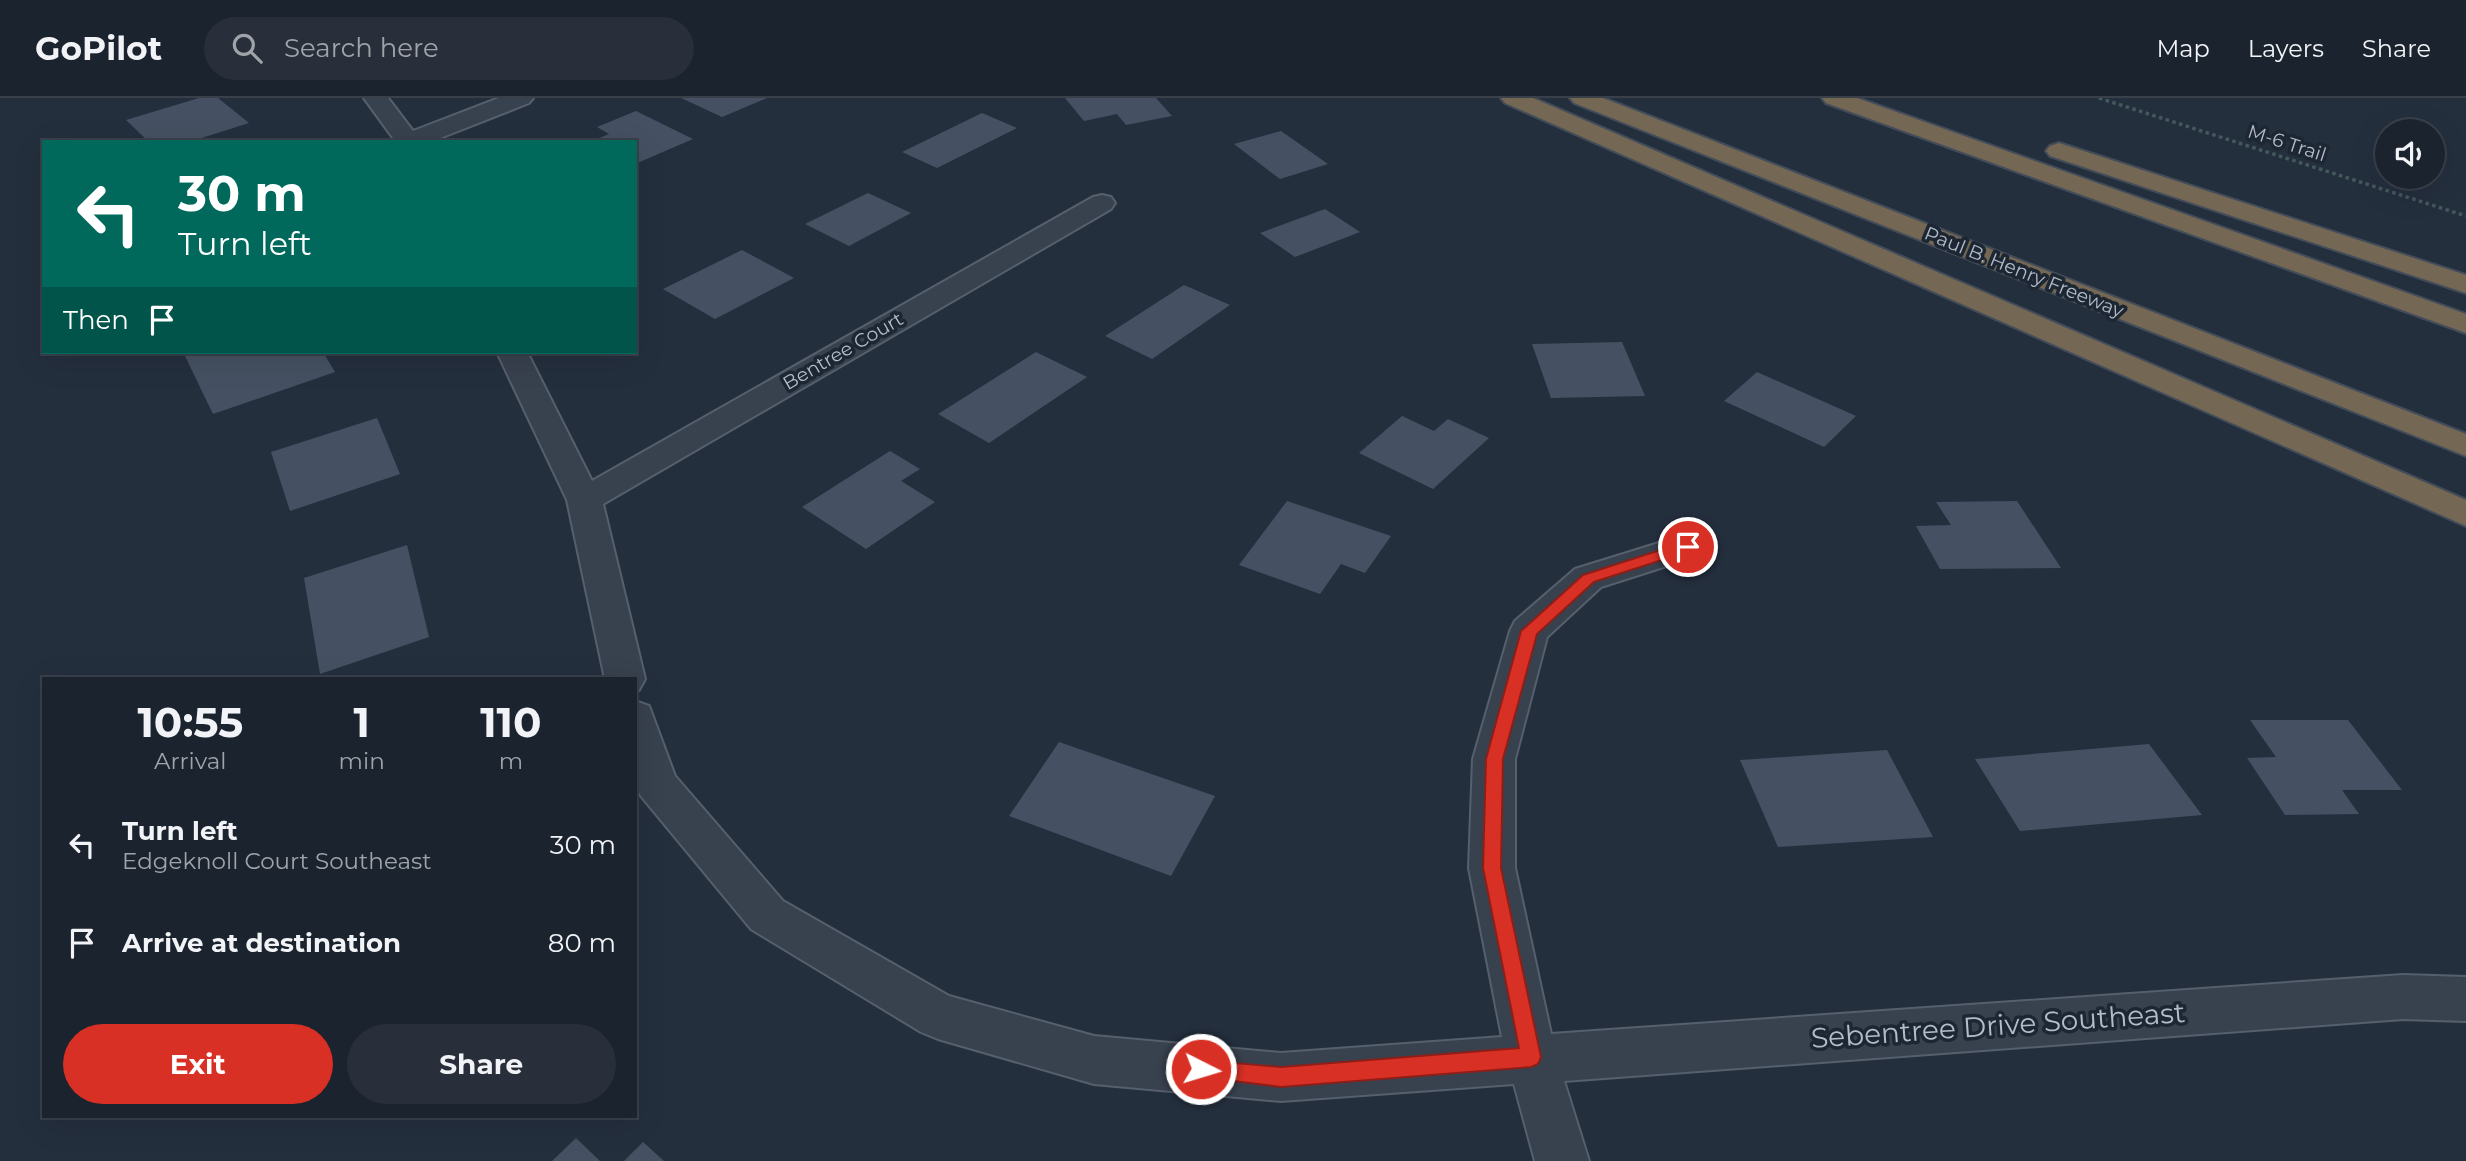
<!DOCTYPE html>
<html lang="en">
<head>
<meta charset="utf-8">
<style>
  :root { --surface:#1b232e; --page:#282f3a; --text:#f1f3f6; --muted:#a0a4aa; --line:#39404a; --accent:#d93025 }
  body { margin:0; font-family:Montserrat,sans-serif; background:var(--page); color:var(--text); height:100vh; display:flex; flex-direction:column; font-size:26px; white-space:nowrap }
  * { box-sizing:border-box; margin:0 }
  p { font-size:23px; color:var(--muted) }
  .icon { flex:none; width:38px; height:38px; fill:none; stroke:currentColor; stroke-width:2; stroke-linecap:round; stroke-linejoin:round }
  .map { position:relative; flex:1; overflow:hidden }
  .drawer { position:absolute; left:42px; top:579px; width:595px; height:441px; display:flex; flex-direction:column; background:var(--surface); border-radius:0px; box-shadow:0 7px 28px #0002,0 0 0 2px var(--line) }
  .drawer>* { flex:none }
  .guide { position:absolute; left:42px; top:42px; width:595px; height:214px; border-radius:0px; box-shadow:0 7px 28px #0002,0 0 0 2px var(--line); background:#00695c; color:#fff; overflow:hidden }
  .fabs { position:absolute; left:2375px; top:21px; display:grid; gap:14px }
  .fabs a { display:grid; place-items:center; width:70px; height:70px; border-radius:50%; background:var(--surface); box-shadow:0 7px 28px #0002,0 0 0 2px var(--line); font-size:35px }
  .pin { position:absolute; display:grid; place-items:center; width:60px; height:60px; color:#fff; margin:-30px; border:4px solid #fff; border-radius:50%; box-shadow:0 2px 7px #0007 }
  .me { position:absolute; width:77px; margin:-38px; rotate:95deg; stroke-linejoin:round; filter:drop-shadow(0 0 5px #0008) }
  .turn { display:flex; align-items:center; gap:24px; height:147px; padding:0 21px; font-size:32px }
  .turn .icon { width:91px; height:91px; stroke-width:2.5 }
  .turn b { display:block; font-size:49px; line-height:60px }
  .then { display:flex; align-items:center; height:66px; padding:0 21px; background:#0003; gap:14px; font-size:26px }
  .eta { display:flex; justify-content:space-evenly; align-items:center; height:119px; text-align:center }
  .eta b { font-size:42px; font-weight:700; line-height:49px }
  .action { display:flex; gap:14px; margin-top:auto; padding:14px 21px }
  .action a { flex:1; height:80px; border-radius:42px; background:var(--accent); color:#fff; font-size:28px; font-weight:700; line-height:80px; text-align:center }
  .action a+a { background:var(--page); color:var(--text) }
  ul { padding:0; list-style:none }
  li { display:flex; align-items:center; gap:21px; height:98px; padding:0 21px }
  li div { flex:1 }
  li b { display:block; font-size:26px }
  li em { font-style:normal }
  header { display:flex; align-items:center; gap:42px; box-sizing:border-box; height:98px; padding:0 35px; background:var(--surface); border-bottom:2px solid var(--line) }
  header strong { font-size:33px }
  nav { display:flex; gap:38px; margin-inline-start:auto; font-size:24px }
  .search { width:490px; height:63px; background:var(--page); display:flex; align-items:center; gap:18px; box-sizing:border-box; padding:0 24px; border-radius:38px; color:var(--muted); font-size:26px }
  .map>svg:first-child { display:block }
  .building { fill:#455162 }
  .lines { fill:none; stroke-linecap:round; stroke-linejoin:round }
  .minor-casing { stroke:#565f6c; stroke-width:4 }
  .motorway-casing { stroke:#434c59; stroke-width:4 }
  .path { stroke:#44595c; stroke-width:3.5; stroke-dasharray:3.5 3.5; stroke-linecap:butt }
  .minor { fill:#38414e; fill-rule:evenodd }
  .motorway { fill:#746855; fill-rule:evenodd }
  .route { fill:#d93025; stroke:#8d1f18; stroke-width:2 }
  .labels { text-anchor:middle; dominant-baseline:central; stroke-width:7; stroke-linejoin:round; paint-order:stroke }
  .far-street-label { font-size:19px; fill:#b4bcc9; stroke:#1d2633 }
  .near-street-label { font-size:28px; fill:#b4bcc9; stroke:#1d2633 }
</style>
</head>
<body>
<header>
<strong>GoPilot</strong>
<div class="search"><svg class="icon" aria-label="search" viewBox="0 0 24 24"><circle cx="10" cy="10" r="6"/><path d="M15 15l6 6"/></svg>Search here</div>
<nav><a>Map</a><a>Layers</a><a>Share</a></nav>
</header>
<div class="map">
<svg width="2466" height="1063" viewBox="0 0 2466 1063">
  <rect width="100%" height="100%" fill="#242f3e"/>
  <path class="building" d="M 199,0 L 218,0 L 249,25 L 189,44 L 149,44 L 126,22 Z
    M 681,0 L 767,0 L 722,19 Z
    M 1065,0 L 1156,0 L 1172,18 L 1126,27 L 1117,16 L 1084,23 Z
    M 636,13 L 693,41 L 635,66 L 635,44 L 590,44 L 609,36 L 597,29 Z
    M 982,15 L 1017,30 L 937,70 L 902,54 Z
    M 1281,33 L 1328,66 L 1280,81 L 1234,46 Z
    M 868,95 L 911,115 L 849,148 L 805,126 Z
    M 1325,111 L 1360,134 L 1295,159 L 1260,135 Z
    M 742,152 L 794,180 L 715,221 L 663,191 Z
    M 1184,187 L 1230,207 L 1152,261 L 1105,238 Z
    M 1622,244 L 1645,298 L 1551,300 L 1532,246 Z
    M 183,254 L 323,254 L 335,274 L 213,316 Z
    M 1036,254 L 1087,279 L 989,345 L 938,316 Z
    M 1757,274 L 1856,318 L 1824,349 L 1724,303 Z
    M 1402,318 L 1434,333 L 1448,321 L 1489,340 L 1433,391 L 1359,355 Z
    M 377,320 L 400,376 L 290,413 L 271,354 Z
    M 890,353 L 920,371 L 901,383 L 935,404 L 866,451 L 802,409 Z
    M 1287,403 L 1391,438 L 1365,475 L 1341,466 L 1320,496 L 1239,467 Z
    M 2017,403 L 2061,470 L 1940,471 L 1916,428 L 1951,427 L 1936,404 Z
    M 407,447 L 429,539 L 320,576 L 304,480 Z
    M 2250,622 L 2348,622 L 2402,692 L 2342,692 L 2359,716 L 2285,717 L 2247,660 L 2276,659 Z
    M 1059,644 L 1215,698 L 1171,778 L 1009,718 Z
    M 2149,646 L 2202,717 L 2020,733 L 1975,661 Z
    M 1887,652 L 1933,739 L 1778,749 L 1740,662 Z
    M 576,1040 L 600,1063 L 552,1063 Z
    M 643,1044 L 664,1063 L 624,1063 Z"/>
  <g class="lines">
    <g class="minor-casing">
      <path id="minor" d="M 364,0 L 388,0 L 413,33 L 499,0 L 533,0 L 529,5 L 430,44 L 396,44 Z
        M 1102,97 L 1111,99 L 1115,105 L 1111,111 L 603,406 L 645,581 L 639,592 L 635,593 L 635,581 L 605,581 L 567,402 L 497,254 L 527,254 L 592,383 L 1093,99 Z
        M 1688,436 L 1701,439 L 1706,448 L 1701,457 L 1601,489 L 1547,539 L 1515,661 L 1515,770 L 1551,936 L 2403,877 L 2466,879 L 2466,923 L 2403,921 L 1564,983 L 1589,1063 L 1535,1063 L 1514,986 L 1281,1003 L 1094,986 L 938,941 L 921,934 L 751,831 L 641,698 L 635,687 L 635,603 L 649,608 L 675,678 L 783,803 L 949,898 L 1094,938 L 1281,955 L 1502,939 L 1469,770 L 1473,661 L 1510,533 L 1515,523 L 1575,471 Z"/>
    </g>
    <g class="motorway-casing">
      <path id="motorway" d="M 1501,0 L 1533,0 L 2466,402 L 2466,428 L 1505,5 Z
        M 1570,0 L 1603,0 L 2466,336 L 2466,358 L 1574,5 Z
        M 1822,0 L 1857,0 L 2466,216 L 2466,235 L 1826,5 Z
        M 2059,45 L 2466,177 L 2466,195 L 2050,58 L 2046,53 L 2050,48 Z"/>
    </g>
    <path class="path" d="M 2099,0 L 2466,118"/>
    <use href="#minor" class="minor"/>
    <use href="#motorway" class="motorway"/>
  </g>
  <path class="route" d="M 1688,443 L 1695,449 L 1693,452 L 1594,484 L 1537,536 L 1503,661 L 1501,770 L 1541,959 L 1538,966 L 1531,969 L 1281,989 L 1193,978 L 1190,971 L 1193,964 L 1201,962 L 1281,969 L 1519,950 L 1483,770 L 1486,661 L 1521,533 L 1583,477 Z"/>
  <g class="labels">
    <g class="far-street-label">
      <text transform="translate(2287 45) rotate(18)">M-6 Trail</text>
      <text transform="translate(2024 174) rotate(22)">Paul B. Henry Freeway</text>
      <text transform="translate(843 253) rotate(-30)">Bentree Court</text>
    </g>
    <g class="near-street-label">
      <text transform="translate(1998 927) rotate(-4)">Sebentree Drive Southeast</text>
    </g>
  </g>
</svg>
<div class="fabs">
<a><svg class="icon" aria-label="sound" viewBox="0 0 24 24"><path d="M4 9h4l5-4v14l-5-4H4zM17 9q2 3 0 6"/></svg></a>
</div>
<div class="pin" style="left:1688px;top:449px;background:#d93025"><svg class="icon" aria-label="arrive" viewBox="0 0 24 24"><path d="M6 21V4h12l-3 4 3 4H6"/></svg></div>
<svg class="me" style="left:1201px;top:971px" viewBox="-20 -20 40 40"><circle r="17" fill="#d93025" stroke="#fff" stroke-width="3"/><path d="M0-11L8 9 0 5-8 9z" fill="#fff"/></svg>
<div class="guide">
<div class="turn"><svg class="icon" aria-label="left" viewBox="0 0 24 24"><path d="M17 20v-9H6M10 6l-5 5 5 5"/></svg><div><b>30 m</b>Turn left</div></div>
<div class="then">Then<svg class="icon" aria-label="arrive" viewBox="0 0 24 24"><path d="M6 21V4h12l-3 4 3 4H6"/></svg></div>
</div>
<section class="drawer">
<div class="eta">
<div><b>10:55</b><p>Arrival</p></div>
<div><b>1</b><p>min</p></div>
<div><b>110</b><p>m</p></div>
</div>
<ul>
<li><svg class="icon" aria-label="left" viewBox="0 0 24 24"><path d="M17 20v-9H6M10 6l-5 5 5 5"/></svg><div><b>Turn left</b><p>Edgeknoll Court Southeast</p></div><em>30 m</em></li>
<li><svg class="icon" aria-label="arrive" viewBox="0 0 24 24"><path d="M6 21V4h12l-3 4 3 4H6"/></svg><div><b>Arrive at destination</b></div><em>80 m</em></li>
</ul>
<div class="action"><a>Exit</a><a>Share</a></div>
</section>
</div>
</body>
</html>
